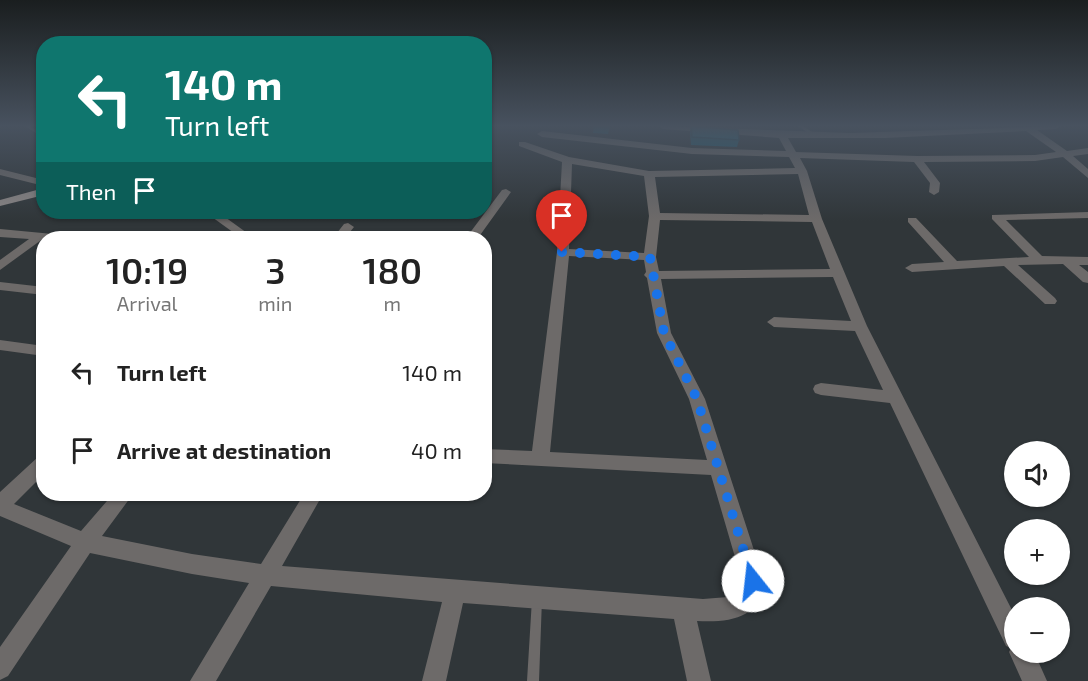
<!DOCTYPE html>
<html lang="en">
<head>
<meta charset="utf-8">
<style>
  :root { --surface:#fff; --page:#f6f6f6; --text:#222; --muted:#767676 }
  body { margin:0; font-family:"Exo 2",sans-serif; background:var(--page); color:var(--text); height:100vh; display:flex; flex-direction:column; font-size:22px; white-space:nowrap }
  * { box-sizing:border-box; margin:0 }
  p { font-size:20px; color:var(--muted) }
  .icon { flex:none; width:33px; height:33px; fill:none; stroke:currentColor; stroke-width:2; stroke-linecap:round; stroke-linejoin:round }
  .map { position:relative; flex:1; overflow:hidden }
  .details { position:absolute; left:36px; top:231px; width:456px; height:270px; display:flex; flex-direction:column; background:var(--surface); border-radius:24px; box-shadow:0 2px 4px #0004 }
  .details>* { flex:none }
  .top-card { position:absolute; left:36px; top:36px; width:456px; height:183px; border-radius:24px; box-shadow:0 2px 4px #0004; background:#0f766e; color:#fff; overflow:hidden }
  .buttons { position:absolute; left:1004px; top:441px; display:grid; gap:12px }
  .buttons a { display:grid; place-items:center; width:66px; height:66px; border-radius:50%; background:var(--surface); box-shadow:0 2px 4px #0004; font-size:30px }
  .pin { position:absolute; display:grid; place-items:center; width:51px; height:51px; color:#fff; margin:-62px -26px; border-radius:50% 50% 50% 0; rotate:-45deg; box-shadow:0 0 6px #0007 }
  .pin .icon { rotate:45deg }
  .me { position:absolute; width:66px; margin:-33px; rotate:344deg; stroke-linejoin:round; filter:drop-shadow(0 0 4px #0008) }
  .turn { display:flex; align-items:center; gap:21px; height:126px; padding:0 30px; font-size:27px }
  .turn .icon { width:78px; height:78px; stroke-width:2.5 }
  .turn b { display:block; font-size:42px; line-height:51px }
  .then { display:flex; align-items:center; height:57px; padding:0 30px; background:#0003; gap:12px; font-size:22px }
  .eta { display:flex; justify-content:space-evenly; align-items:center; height:102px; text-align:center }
  .eta b { font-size:36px; font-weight:600; line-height:42px }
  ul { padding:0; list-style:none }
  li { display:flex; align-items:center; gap:18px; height:78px; padding:0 30px }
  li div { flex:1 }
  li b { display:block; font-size:22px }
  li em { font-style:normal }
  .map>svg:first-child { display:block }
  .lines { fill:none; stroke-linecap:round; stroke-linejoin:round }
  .lane { fill:#6d6a69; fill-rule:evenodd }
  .street { fill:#6d6a69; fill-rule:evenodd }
  .secondary { fill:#8c8786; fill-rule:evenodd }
  .wall { fill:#185f76 }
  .building { fill:#1c6e89; stroke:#144d60; stroke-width:1.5 }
  .route { stroke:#1a73e8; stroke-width:10; stroke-dasharray:0 18 }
</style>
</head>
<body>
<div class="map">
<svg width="1088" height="681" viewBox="0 0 1088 681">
  <rect width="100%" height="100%" fill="#303639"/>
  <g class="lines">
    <path class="lane" d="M 25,126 L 30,126 L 44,135 L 44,138 Z
      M 798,126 L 803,126 L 818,136 L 814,137 Z
      M 537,594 L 541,595 L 542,599 L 539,681 L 527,681 L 532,599 L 533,595 Z"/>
    <path class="street" d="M 658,126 L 850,133 L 1061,126 L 1056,129 L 1037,130 L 1067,151 L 1088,148 L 1088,154 L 1073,156 L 1088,169 L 1088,178 L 1063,157 L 1035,161 L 924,162 L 940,183 L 939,192 L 934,195 L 929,192 L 930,183 L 914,162 L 800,158 L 807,171 L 822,219 L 867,326 L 1014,614 L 1014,652 L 1034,652 L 1047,681 L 1022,681 L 1009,652 L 1011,648 L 1006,646 L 890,403 L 821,395 L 815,393 L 813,389 L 815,385 L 821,383 L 883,390 L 855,331 L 774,327 L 767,322 L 774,317 L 851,321 L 833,277 L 661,279 L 671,333 L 705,399 L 764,581 C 762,618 729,623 697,621 L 711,681 L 687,681 L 674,619 L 463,603 L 446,681 L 422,681 L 442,602 L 271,586 L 216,681 L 190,681 L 249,583 L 192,574 L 90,553 L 8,676 L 0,680 L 0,647 L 71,546 L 0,516 L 0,492 L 38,457 L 44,455 L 44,474 L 14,504 L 81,531 L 113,494 L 133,494 L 102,536 L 192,554 L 261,564 L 304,494 L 323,494 L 282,566 L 703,599 L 728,597 L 742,589 L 742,581 L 711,475 L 484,463 L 484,449 L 532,451 L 557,252 L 562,162 L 519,146 L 519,142 L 525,142 L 569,157 L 649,171 L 795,168 L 789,157 L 692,154 L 542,137 L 537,134 L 542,131 L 692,148 L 786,151 L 779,138 L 663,129 ZM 1026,131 L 1056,152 L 1035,155 L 917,156 L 796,152 L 788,138 L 885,138 ZM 572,164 L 644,176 L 649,216 L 644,253 L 569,249 ZM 798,174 L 809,215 L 660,213 L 655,177 ZM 660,220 L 812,222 L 830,269 L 659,271 L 656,257 ZM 569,256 L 644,260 L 646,272 L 644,275 L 647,278 L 657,333 L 689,399 L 707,460 L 550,452 Z
      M 0,169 L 44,180 L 44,186 L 0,175 Z
      M 506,189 L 511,192 L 478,238 L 466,238 L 502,190 Z
      M 205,212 L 218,212 L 254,238 L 241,238 Z
      M 1088,212 L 1088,218 L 1006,220 L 1042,256 L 1088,257 L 1088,265 L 1079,265 L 1088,272 L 1088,283 L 1083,282 L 1063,264 L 1018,265 L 1055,298 L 1057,301 L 1055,304 L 1045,304 L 1004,266 L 912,272 L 905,268 L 912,264 L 944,262 L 908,222 L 908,218 L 916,218 L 957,261 L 1029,257 L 992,219 L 992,215 Z
      M 348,223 L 354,227 L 345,238 L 333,238 L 344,224 Z
      M 0,229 L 53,234 L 59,238 L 44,238 L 0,270 L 0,260 L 29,239 L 0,237 Z
      M 0,282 L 44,287 L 44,295 L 0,290 Z
      M 0,340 L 44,346 L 44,356 L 0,350 Z"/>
    <path class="secondary" d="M 44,188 L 44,195 L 0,206 L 0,200 Z"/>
  </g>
  <path class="wall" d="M 594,126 L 610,126 L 608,134 L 593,133 Z
    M 691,126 L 739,140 L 737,147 L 691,145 L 690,133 Z"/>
  <path class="building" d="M 594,126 L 609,126 L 609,128 L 594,127 Z
    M 691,126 L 738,130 L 739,140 L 692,137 Z"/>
  <linearGradient id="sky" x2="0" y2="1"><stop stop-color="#1a1e1f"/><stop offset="0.57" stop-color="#48525f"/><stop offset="1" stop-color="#48525f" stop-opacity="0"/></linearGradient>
  <rect width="1088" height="221" fill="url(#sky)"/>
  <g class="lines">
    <path class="route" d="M 562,252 L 650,257 L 664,333 L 697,399 L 753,581"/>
  </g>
</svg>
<div class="buttons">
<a><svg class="icon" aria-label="sound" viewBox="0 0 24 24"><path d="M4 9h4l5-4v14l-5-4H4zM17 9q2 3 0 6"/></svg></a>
<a>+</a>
<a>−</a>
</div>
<div class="pin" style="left:562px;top:252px;background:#d93025"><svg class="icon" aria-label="arrive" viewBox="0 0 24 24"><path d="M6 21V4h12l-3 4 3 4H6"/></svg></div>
<svg class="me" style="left:753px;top:581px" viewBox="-20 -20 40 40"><circle r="19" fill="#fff"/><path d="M0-13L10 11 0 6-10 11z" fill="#1a73e8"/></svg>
<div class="top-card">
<div class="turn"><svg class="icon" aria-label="left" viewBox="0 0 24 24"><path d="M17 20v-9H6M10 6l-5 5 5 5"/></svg><div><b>140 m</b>Turn left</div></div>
<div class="then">Then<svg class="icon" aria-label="arrive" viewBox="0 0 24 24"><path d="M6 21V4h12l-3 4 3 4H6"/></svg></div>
</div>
<section class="details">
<div class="eta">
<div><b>10:19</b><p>Arrival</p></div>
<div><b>3</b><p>min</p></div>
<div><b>180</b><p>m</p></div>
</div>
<ul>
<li><svg class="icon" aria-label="left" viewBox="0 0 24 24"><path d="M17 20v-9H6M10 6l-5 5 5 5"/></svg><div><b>Turn left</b></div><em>140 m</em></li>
<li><svg class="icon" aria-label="arrive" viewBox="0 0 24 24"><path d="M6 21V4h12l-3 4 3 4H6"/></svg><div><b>Arrive at destination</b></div><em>40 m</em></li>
</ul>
</section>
</div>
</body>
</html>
